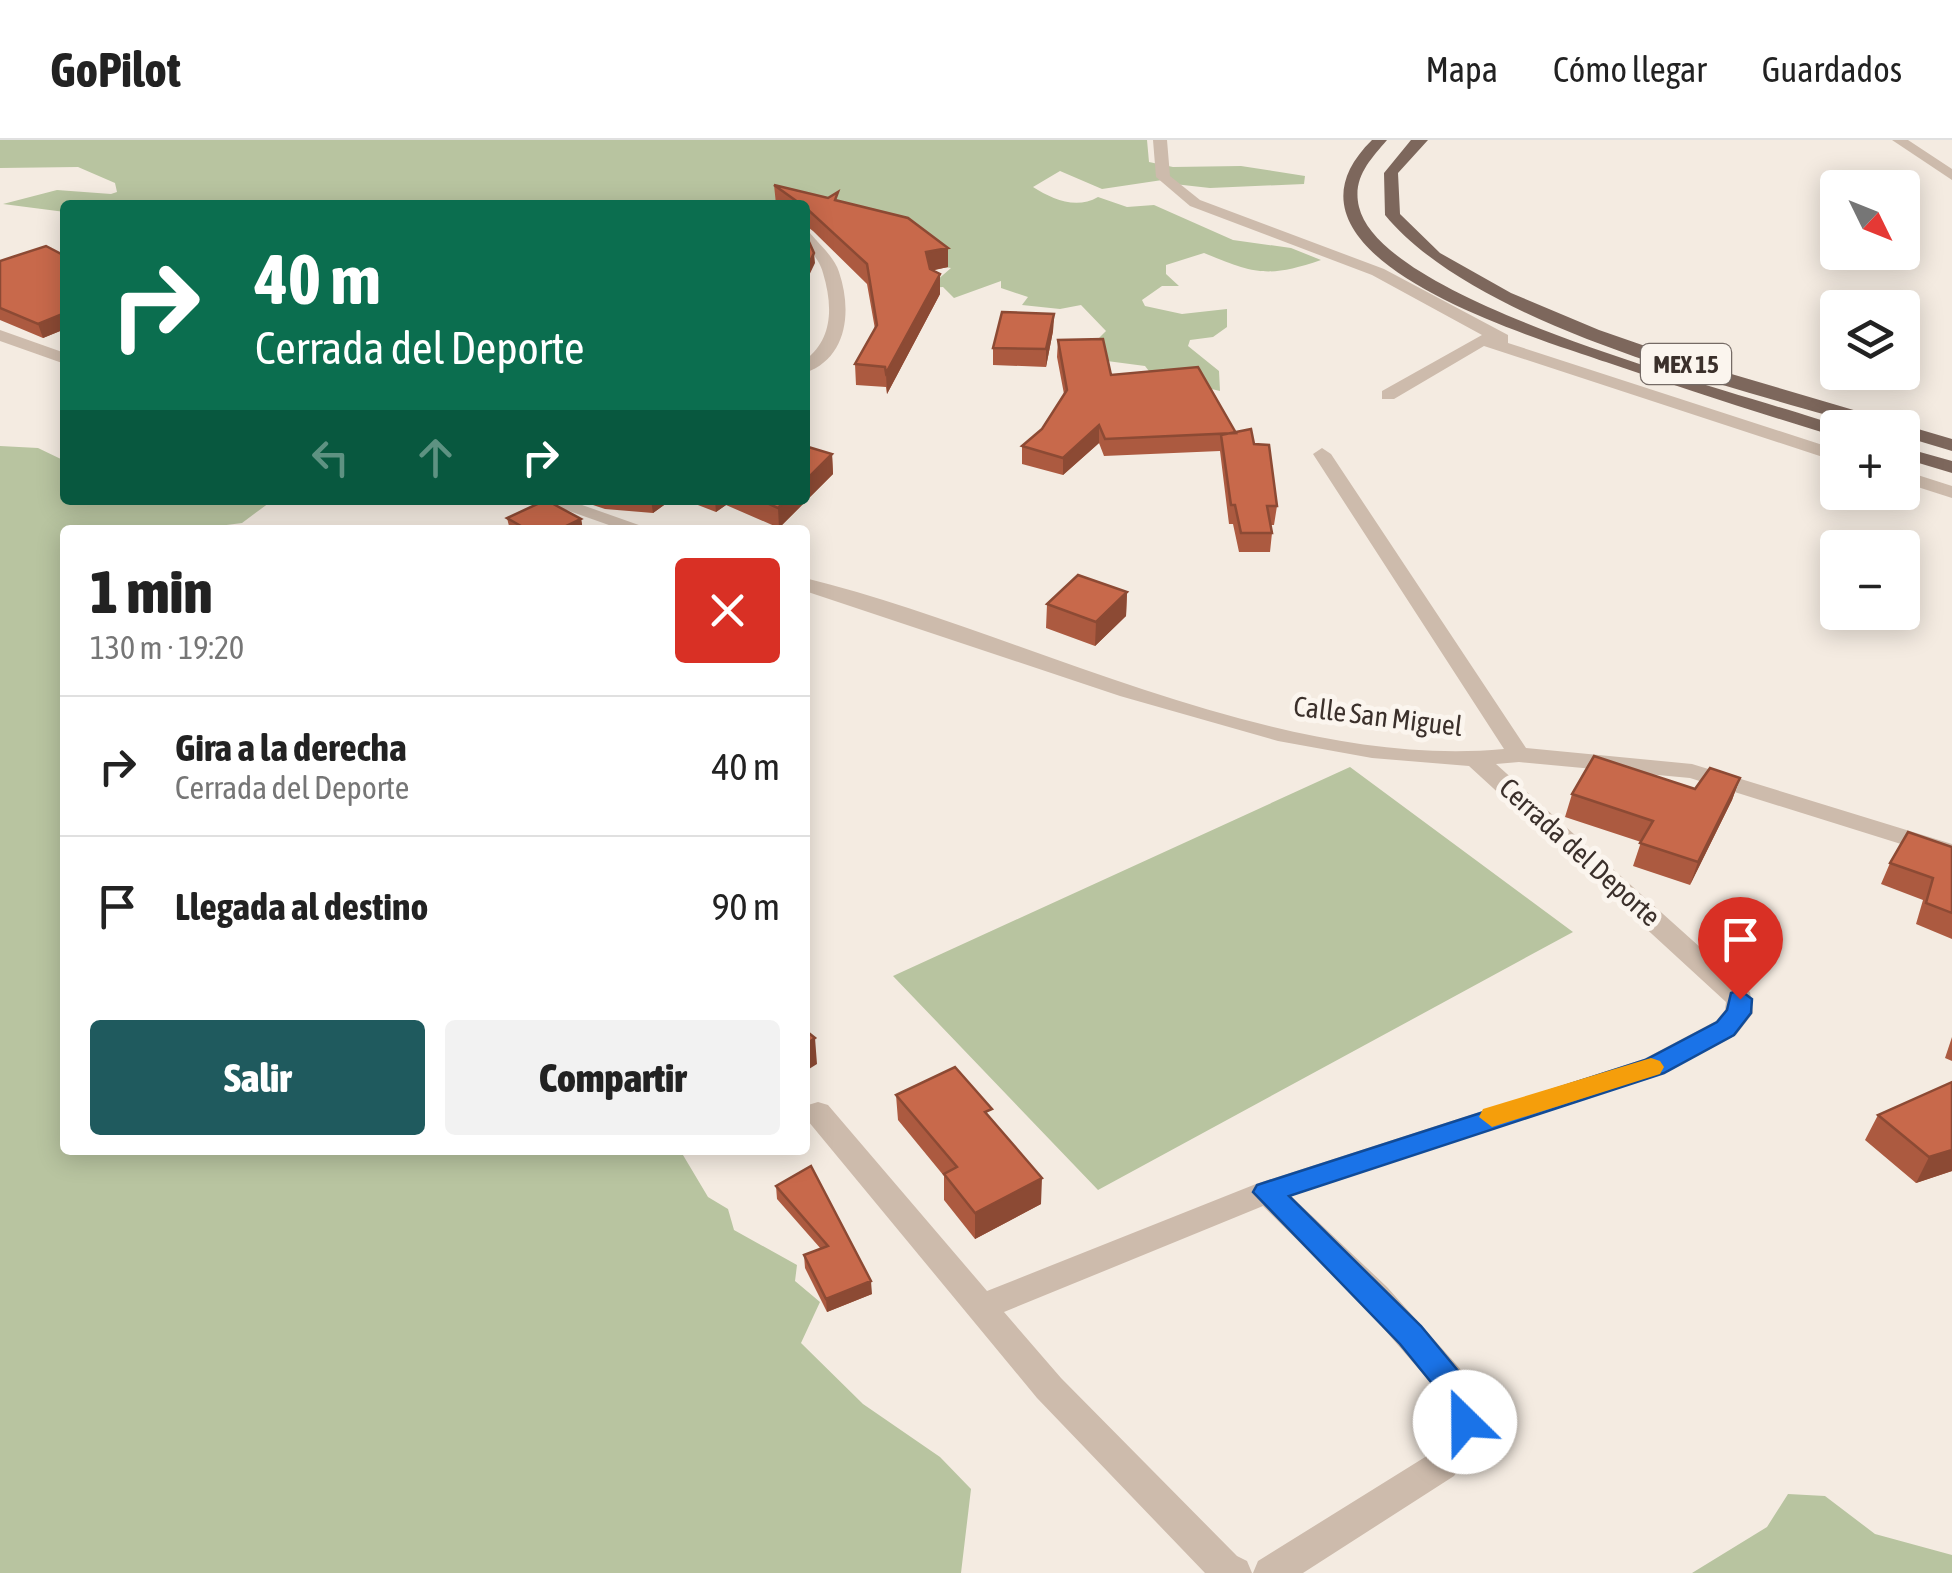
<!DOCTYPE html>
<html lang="es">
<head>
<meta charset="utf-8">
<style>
  :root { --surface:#fff; --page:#f2f2f2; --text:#222; --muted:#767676; --line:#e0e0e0; --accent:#1f5a5e }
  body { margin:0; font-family:"Asap Condensed",sans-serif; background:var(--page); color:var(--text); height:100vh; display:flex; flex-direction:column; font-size:38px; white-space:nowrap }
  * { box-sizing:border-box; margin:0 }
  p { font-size:32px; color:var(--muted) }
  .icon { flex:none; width:55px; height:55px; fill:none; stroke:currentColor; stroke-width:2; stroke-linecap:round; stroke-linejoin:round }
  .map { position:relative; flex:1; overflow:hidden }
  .panel { position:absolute; left:60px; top:385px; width:750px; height:630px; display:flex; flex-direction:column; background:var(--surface); border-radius:10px; box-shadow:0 5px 25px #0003 }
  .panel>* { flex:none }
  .banner { position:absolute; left:60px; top:60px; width:750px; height:305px; border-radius:10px; box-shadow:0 5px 25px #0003; background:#0b6e4f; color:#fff; overflow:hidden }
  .needle { width:65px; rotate:133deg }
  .tools { position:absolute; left:1820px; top:30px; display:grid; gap:20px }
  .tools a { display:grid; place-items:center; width:100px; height:100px; border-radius:10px; background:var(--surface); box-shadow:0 5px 25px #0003; font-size:50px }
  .pin { position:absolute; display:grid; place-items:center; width:85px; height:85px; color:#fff; margin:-102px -42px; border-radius:50% 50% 50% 0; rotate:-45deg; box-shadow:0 0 10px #0007 }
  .pin .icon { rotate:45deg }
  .me { position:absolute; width:110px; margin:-55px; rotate:337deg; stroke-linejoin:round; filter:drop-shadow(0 0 8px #0008) }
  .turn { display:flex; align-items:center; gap:35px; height:210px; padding:0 30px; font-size:45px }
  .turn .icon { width:130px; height:130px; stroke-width:2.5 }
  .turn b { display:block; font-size:70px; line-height:85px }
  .lanes { display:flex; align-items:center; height:95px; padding:0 30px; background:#0003; justify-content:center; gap:50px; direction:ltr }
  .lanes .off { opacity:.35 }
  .round { display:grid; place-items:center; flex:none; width:105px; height:105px; border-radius:10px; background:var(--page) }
  .summary { display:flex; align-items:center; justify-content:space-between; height:170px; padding:0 30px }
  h1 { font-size:60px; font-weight:800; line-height:75px }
  .primary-button { display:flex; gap:20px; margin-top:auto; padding:20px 30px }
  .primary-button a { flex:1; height:115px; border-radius:10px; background:var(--accent); color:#fff; font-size:40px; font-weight:800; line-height:115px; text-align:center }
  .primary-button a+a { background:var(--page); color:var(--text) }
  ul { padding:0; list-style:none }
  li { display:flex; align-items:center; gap:30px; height:140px; padding:0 30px; border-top:2px solid var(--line) }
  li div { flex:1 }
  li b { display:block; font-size:38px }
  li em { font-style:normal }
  header { display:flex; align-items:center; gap:60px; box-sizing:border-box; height:140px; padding:0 50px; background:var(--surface); border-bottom:2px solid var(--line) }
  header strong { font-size:48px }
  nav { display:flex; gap:55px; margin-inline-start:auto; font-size:35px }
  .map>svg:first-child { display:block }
  .green { fill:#b8c4a0 }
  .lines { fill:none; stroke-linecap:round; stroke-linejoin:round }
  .minor { fill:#cdbbac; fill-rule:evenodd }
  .major { fill:#7d675c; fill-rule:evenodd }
  .wall { fill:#ac5a40 }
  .shaded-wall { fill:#8c4a34 }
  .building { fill:#c8694b; stroke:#8c4a34; stroke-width:2.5 }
  .route { fill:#1a73e8; stroke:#114b97; stroke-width:2.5 }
  .slow { fill:#f59e0b }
  .labels { text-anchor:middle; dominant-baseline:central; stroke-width:10; stroke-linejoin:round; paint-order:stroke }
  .shield { fill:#fbf5ee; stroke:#756b66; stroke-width:2.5 }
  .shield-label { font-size:25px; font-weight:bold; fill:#3b302b }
  .street-label { font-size:28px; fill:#3b302b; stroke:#fbf5ee }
</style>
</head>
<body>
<header>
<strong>GoPilot</strong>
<nav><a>Mapa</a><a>Cómo llegar</a><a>Guardados</a></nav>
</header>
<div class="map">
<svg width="1952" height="1433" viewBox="0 0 1952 1433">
  <rect width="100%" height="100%" fill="#f4ebe1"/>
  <path class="green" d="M 0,0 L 1147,0 L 1149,22 L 1173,27 L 1241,26 L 1305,36 L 1304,44 L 1210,48 L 1165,43 L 1169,39 L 1102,49 L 1060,31 L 1033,47 C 1052,59 1076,70 1098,57 L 1127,67 L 1154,65 L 1233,100 L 1291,108 L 1321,120 C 1268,138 1255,134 1204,113 L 1166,125 L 1166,134 L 1179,146 L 1162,146 L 1142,160 L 1145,166 L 1182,174 L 1227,169 L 1227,187 L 1213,197 L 1190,200 L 1188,206 L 1219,231 L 1220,251 L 1152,235 L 1145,226 L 1107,221 L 1067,203 L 1098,199 L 1106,191 L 1081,165 L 1060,169 L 1022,165 L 1028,157 L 1001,148 L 1001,141 L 954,158 L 943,147 L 928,148 L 951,128 L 930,125 L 805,65 L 65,65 L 65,72 L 3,64 L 57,50 L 111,54 L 117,52 L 115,43 L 78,27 L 0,28 Z
    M 0,306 L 38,308 L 65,321 L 65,360 L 273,360 L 242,383 L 188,390 L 65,390 L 65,1010 L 680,1010 L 708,1057 L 728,1069 L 734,1090 L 797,1125 L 795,1141 L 820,1162 L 801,1203 L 863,1264 L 940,1317 L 971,1349 L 961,1433 L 0,1433 Z
    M 1350,627 L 1573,792 L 1098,1050 L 893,836 Z
    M 1788,1354 L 1825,1356 L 1875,1394 L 1952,1415 L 1952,1433 L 1692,1433 L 1767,1387 Z"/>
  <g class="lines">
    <path class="minor" d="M 1153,0 L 1167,0 L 1170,36 L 1200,60 L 1384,129 L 1508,195 L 1508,203 L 1838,310 L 1838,322 L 1484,206 L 1394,259 L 1382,259 L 1382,251 L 1482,195 L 1372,135 L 1190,66 L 1156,37 Z
      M 1892,0 L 1908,0 L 1952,29 L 1952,40 Z
      M 805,91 L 810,93 C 819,104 835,118 839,132 C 852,170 848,218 805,233 L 805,220 C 833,199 833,166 823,133 C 819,116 805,111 805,91 Z
      M 0,190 L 65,213 L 65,224 L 0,201 Z
      M 1322,308 L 1331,314 L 1526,608 L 1692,624 L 1952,704 L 1952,720 L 1690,638 L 1519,622 L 1496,624 L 1750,852 L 1753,873 L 1736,895 L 1664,933 L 1291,1056 L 1387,1147 L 1463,1232 L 1478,1256 L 1482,1279 L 1469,1314 L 1454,1336 L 1303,1433 L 1253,1433 L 1258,1421 L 1430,1314 C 1444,1296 1454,1279 1443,1257 L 1364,1166 L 1263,1066 L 1004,1172 L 1061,1238 L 1237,1416 L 1247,1421 L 1252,1433 L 1205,1433 L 1037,1258 L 808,981 L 808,965 L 818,962 L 828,965 L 987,1151 L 1256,1044 L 1644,919 L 1716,881 L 1725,870 L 1726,862 L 1469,626 L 1372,618 L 1278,601 L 1120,556 L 805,451 L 805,438 C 1024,492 1274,630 1504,609 L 1313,314 Z
      M 1902,330 L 1952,346 L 1952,358 L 1902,342 Z
      M 538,360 L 568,360 L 653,390 L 623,390 Z"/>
    <path class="major" d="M 1372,0 L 1387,0 C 1370,20 1352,38 1359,67 C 1383,166 1750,254 1845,288 L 1838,288 L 1838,296 L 1831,295 C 1756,272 1681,248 1606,222 C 1534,197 1254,116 1372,0 Z
      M 1411,0 L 1428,0 L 1398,33 L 1400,74 L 1440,113 L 1511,153 L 1599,190 L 1694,223 L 1952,299 L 1952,311 L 1902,296 L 1902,288 L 1872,288 C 1733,247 1478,187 1385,75 L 1384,33 Z
      M 1902,307 L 1952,321 L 1952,333 L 1902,318 Z"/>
  </g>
  <path class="wall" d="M 774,45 L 839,61 L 948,127 L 933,130 L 940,134 L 940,154 L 887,254 L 886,247 L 856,245 L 855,224 L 875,189 L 867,144 L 813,91 L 805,85 L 805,65 L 777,65 L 776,64 Z
    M 65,116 L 65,189 L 43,198 L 0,180 L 0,121 Z
    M 1054,174 L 1053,191 L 1046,227 L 993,225 L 993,208 Z
    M 1058,200 L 1111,235 L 1236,292 L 1254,304 L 1277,366 L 1274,385 L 1271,385 L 1272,393 L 1270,412 L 1239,412 L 1233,384 L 1229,384 L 1220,311 L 1104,316 L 1099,303 L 1063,335 L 1022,324 L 1022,306 L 1042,289 L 1064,254 L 1057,217 Z
    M 832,314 L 833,334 L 779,388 L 726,365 L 716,372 L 685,360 L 805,360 Z
    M 589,360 L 671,360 L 653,373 L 605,369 L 590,364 Z
    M 507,378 L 581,379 L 583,390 L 510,390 Z
    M 1127,452 L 1126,476 L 1095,506 L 1046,488 L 1047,464 Z
    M 1740,638 L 1732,660 L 1690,745 L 1633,726 L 1641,702 L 1565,677 L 1572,654 L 1695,649 Z
    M 1952,707 L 1952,799 L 1916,784 L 1923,760 L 1881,744 L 1890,723 Z
    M 1952,897 L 1952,921 L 1945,918 Z
    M 896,955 L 992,980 L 1041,1064 L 975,1099 L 944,1060 L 944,1036 L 898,980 Z
    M 1878,975 L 1952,1031 L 1916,1043 L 1865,1000 Z
    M 776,1046 L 872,1154 L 827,1172 L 805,1128 L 804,1115 L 821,1109 L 777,1059 Z"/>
  <path class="shaded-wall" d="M 948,108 L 948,127 L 926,132 L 926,112 Z
    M 814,113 L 815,123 L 805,144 L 805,132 Z
    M 940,134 L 940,154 L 887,254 L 886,233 Z
    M 65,173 L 65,189 L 43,198 L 38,184 Z
    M 1054,174 L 1053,191 L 1046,227 L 1046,209 Z
    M 1099,285 L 1099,303 L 1063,335 L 1063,318 Z
    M 832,314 L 833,334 L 779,388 L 778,368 L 786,360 L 805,360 L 805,341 Z
    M 651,360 L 671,360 L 653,373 Z
    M 715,360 L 726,360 L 726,365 L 716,372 Z
    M 581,379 L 583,390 L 558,390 Z
    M 1127,452 L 1126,476 L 1095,506 L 1096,482 Z
    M 1740,638 L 1732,660 L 1690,745 L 1698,722 Z
    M 815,898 L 817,924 L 809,929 L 810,942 L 805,946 L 805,905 Z
    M 1952,1010 L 1952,1031 L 1916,1043 L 1929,1017 Z
    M 1042,1038 L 1041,1064 L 975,1099 L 975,1073 Z
    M 871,1141 L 872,1154 L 827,1172 L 826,1159 Z"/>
  <path class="building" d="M 774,45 L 828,58 L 838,52 L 835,60 L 908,78 L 948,108 L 926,112 L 930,129 L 940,134 L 886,233 L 885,227 L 855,224 L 877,185 L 867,124 L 805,67 L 805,65 L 802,65 Z
    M 805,93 L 814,113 L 805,132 Z
    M 46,106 L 65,116 L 65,173 L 38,184 L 0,168 L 0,121 Z
    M 1002,172 L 1054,174 L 1046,209 L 993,208 Z
    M 1103,199 L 1111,235 L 1198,227 L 1236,293 L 1105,299 L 1099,285 L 1063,318 L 1022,306 L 1042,289 L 1067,250 L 1058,200 Z
    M 1251,289 L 1254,304 L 1269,305 L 1277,366 L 1267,366 L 1272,393 L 1241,393 L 1235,365 L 1231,365 L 1221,295 Z
    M 805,306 L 832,314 L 805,341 Z
    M 546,360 L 581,379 L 558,390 L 528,390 L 507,378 Z
    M 760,360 L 786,360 L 778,368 Z
    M 1078,435 L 1127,452 L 1096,482 L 1047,464 Z
    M 1594,616 L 1695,649 L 1710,628 L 1740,638 L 1698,722 L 1640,703 L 1653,681 L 1572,654 Z
    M 1908,692 L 1952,707 L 1952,773 L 1926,763 L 1933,738 L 1890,723 Z
    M 805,890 L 815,898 L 805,905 Z
    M 955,927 L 992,969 L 985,972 L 1042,1038 L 975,1073 L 944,1034 L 957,1027 L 896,955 Z
    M 1952,942 L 1952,1010 L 1929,1017 L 1878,975 Z
    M 811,1026 L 871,1141 L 826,1159 L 804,1115 L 828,1106 L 776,1046 Z"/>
  <path class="route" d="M 1740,850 L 1752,859 L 1751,873 L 1734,895 L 1664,933 L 1289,1056 L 1421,1186 L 1474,1250 L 1480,1282 L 1476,1292 L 1465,1296 L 1454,1292 L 1448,1263 L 1400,1204 L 1253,1052 L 1257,1045 L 1645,920 L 1717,882 L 1727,870 L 1731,853 Z"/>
  <path class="slow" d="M 1651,918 L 1660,921 L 1664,927 L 1660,934 L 1492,987 L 1479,977 L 1483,969 Z"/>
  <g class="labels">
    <rect class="shield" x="1641" y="204" width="90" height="40" rx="8"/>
    <g class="shield-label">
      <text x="1686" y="224">MEX 15</text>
    </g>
    <g class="street-label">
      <text transform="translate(1378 576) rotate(7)">Calle San Miguel</text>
      <text transform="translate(1580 712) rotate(42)">Cerrada del Deporte</text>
    </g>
  </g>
</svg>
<div class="tools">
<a><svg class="needle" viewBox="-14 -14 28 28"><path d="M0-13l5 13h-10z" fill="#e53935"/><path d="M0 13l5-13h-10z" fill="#767676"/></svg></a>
<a><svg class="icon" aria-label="layers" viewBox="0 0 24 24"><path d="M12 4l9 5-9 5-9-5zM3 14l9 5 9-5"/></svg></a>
<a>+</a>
<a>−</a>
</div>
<div class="pin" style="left:1740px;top:859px;background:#d93025"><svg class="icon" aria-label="arrive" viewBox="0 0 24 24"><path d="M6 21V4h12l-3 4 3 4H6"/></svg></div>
<svg class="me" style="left:1465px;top:1282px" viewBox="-20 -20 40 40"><circle r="19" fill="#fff"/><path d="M0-13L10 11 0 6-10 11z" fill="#1a73e8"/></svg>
<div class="banner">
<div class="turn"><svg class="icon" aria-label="right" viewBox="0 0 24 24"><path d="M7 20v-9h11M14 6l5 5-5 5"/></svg><div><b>40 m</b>Cerrada del Deporte</div></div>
<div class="lanes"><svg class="icon off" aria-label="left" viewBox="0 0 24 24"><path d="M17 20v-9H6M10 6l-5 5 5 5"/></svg><svg class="icon off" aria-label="ahead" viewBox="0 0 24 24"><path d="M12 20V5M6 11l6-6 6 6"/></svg><svg class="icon" aria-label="right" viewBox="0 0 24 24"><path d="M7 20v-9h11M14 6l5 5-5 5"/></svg></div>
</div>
<section class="panel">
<div class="summary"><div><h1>1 min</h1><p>130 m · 19:20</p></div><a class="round" style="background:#d93025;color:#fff"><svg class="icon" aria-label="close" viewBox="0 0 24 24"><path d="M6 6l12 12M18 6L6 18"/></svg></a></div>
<ul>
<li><svg class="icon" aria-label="right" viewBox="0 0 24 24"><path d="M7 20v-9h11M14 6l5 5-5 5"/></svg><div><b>Gira a la derecha</b><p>Cerrada del Deporte</p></div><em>40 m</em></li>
<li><svg class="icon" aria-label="arrive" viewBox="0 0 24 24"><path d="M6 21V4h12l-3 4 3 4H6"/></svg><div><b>Llegada al destino</b></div><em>90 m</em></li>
</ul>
<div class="primary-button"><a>Salir</a><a>Compartir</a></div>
</section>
</div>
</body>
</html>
